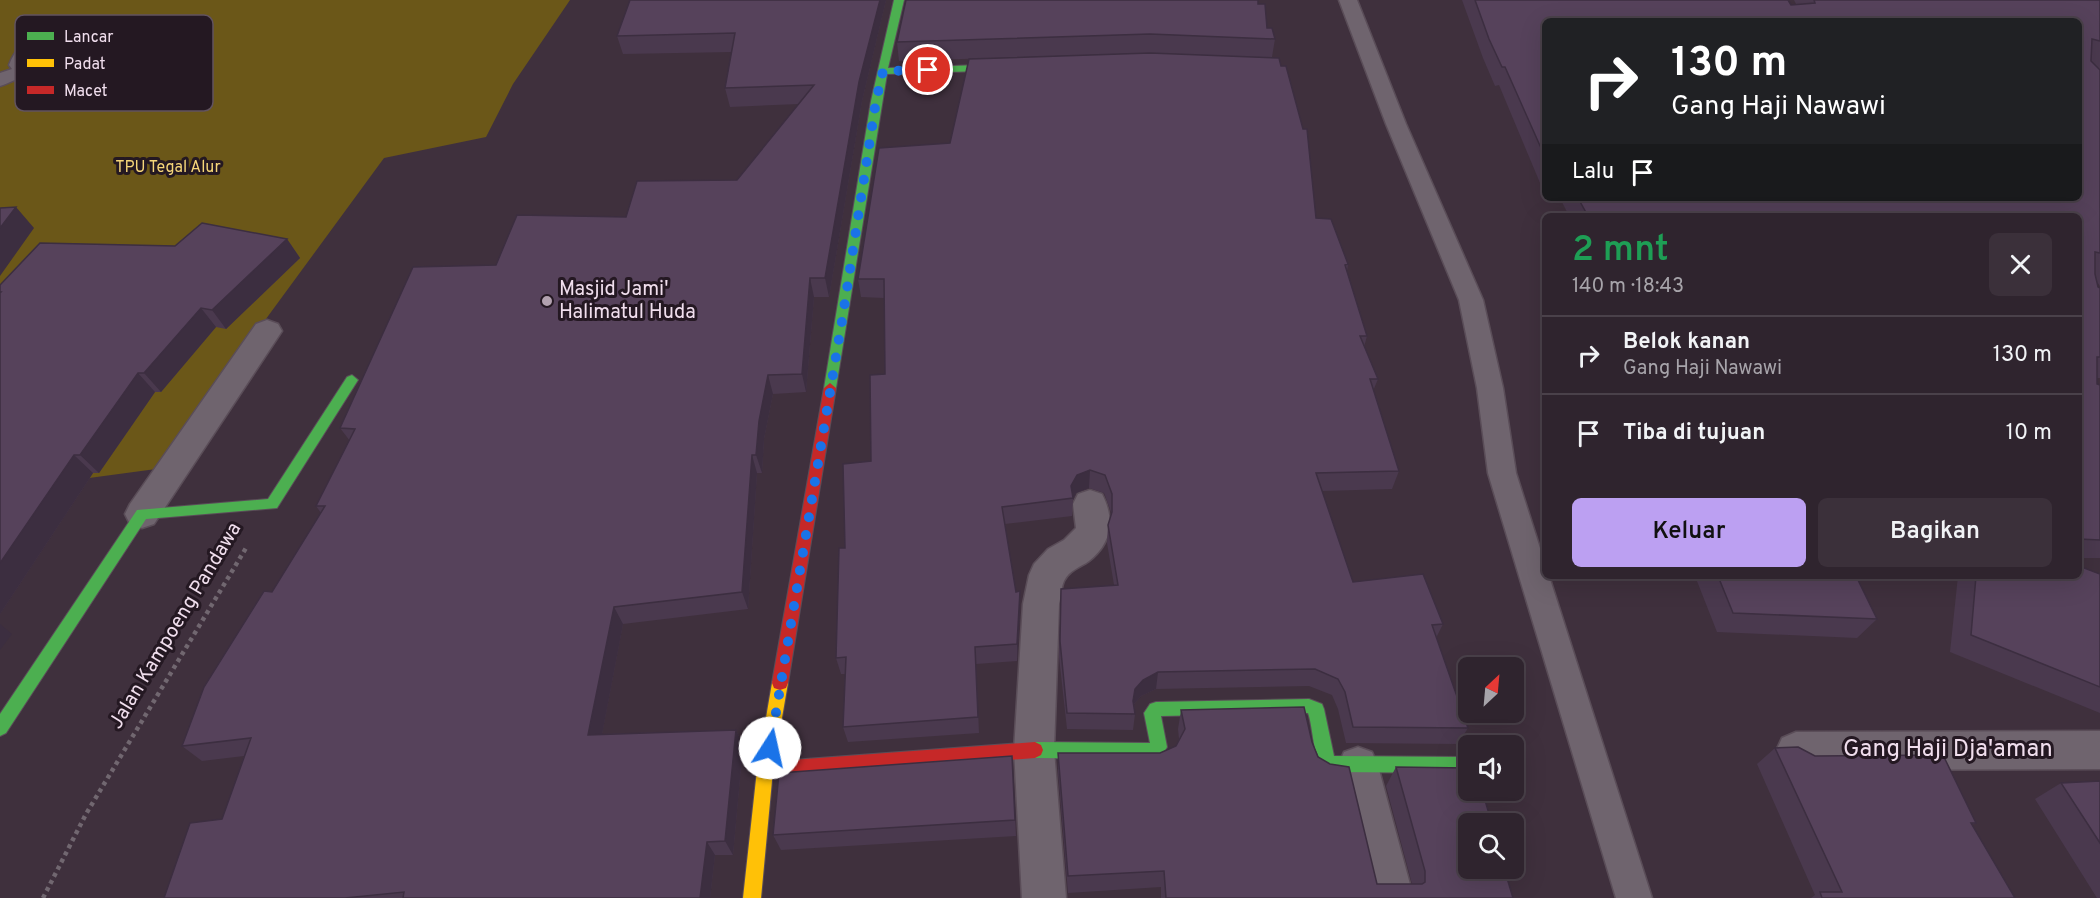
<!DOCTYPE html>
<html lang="id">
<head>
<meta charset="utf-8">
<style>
  :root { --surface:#2f242e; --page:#3b303a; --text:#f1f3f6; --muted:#a7a4aa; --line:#4a414a; --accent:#bca0f2 }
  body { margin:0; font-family:Overpass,sans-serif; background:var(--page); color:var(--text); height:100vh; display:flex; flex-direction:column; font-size:22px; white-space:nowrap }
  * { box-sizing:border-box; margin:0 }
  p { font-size:20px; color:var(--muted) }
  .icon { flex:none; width:33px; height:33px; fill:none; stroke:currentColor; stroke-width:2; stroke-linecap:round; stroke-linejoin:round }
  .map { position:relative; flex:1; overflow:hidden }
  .sheet { position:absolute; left:1542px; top:213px; width:540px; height:366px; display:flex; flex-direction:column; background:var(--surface); border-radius:9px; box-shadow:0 6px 24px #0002,0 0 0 2px var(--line) }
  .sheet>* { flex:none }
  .banner { position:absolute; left:1542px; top:18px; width:540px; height:183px; border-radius:9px; box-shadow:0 6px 24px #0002,0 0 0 2px var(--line); background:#202124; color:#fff; overflow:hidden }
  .needle { width:39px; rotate:26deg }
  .buttons { position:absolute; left:1458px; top:657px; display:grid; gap:12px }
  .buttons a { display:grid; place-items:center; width:66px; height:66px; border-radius:9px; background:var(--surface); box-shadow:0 6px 24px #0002,0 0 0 2px var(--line); font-size:30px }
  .pin { position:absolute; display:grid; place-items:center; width:51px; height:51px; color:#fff; margin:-26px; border:3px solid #fff; border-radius:50%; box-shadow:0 2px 6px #0007 }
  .me { position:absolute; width:66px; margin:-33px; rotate:10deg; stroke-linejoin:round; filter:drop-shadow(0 0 4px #0008) }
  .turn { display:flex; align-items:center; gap:21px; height:126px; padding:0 30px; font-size:27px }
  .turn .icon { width:78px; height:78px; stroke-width:2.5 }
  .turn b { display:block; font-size:42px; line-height:51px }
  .then { display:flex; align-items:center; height:57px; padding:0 30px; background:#0003; gap:12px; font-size:22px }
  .round { display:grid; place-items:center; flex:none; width:63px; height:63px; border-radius:9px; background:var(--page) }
  .head { display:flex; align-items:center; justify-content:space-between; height:102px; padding:0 30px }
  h1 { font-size:36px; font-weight:600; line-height:45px; color:#1e9e55 }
  .button { display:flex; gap:12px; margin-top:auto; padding:12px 30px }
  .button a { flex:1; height:69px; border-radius:9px; background:var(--accent); color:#111; font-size:24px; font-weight:600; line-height:69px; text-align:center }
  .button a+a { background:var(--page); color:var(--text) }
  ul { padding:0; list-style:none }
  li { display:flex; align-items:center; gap:18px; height:78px; padding:0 30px; border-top:2px solid var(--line) }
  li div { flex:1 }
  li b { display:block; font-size:22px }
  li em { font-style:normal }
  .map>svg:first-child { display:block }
  .green { fill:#6b5718 }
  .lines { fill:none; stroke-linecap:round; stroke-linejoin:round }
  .lane-casing { stroke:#5a4d58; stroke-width:3 }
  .street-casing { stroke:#5a4d58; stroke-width:3 }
  .fast-casing { stroke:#5a4d58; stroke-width:2 }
  .slow-casing { stroke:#5a4d58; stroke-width:2 }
  .jam-casing { stroke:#5a4d58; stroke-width:2 }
  .path { stroke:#716770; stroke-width:4.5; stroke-dasharray:4 4; stroke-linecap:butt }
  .lane { fill:#6f646e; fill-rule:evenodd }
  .street { fill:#6f646e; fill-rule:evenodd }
  .fast { fill:#4caf50; fill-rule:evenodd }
  .slow { fill:#ffc107; fill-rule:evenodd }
  .jam { fill:#c62828; fill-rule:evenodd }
  .wall { fill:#4a394e }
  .shaded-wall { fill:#3c2e40 }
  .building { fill:#56425b; stroke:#3c2e40; stroke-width:1.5 }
  .route { stroke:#1a73e8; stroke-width:10; stroke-dasharray:0 18 }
  .poi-dot { fill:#b2a1af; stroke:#241822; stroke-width:2 }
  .labels { text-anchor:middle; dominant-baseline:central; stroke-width:6; stroke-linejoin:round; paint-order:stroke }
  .far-park-label { font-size:16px; fill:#f6d679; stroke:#241822 }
  .poi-label { font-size:20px; fill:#f0deed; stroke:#241822; text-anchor:start }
  .street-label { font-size:20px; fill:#f0deed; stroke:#241822 }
  .near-street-label { font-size:24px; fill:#f0deed; stroke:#241822 }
  .key { fill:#241822; stroke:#61535f; stroke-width:1.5 }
  .key-label { font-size:16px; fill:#f0deed }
</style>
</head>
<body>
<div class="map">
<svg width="2100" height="898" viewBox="0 0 2100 898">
  <rect width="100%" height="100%" fill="#3f303d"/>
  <path class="green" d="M 0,0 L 570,0 L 513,84 L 486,137 L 384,158 L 156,469 L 0,490 Z"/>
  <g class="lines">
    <g class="lane-casing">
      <path id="lane" d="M 1339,0 L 1357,0 L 1406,124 L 1483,300 L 1503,388 L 1516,473 L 1545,564 L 1545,576 L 1549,576 L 1652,898 L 1616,898 L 1488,473 L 1477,388 L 1459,300 L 1386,124 Z
        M 87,22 L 113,26 L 125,37 C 114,69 77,81 45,80 C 39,80 32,76 26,77 C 18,77 8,84 0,86 L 0,73 L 12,69 L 9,65 C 21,32 56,27 87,22 ZM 87,34 L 100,35 L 106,38 C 97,63 52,78 29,63 C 37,40 66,37 87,34 Z"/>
    </g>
    <g class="street-casing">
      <path id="street" d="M 267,320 L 278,324 L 282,331 L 154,524 L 142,528 L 130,524 L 125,514 L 130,504 L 256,324 Z
        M 1090,490 L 1102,494 C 1115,519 1112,543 1089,561 C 1081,567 1069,570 1064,581 C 1061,587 1061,597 1059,604 L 1054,750 L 1066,898 L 1022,898 L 1014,750 L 1023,604 L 1029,575 L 1034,564 L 1048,549 L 1064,540 L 1076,528 L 1073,504 L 1078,494 Z
        M 2100,731 L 2100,769 L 1796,770 L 1782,764 L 1776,751 L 1782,738 L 1796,732 Z
        M 1358,747 L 1372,752 L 1378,766 L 1411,888 L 1411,898 L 1367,898 L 1367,888 L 1338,766 L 1344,752 Z"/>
    </g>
    <g class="fast-casing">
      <path id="fast" d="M 894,0 L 904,0 L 888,68 L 1012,64 L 1017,67 L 1012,70 L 887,74 L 836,388 L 830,393 L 824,388 L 871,101 Z
        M 352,375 L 358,380 L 277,508 L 146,519 L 6,733 L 0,736 L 0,714 L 137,510 L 268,499 L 347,377 Z
        M 1309,699 L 1322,704 L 1324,709 L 1334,756 L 1468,757 L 1468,773 L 1330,772 C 1312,765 1314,729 1308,713 L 1161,716 L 1167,747 L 1162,756 L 1156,759 L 1035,758 L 1029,755 L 1027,750 L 1029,745 L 1035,742 L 1150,743 L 1144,713 L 1150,704 L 1156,702 Z"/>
    </g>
    <g class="slow-casing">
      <path id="slow" d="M 780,676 L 786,678 L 788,683 L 773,770 L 761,898 L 743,898 L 757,770 L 772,683 L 774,678 Z"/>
    </g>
    <g class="jam-casing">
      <path id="jam" d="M 830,383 L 836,388 L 788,683 L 786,688 L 780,690 L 774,688 L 772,683 L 824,388 Z
        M 1035,742 L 1041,745 L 1043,750 L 1041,755 L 1035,758 L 765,778 L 759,776 L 757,770 L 759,764 L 765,762 Z"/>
    </g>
    <path class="path" d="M 43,898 L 86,814 L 246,548"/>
    <use href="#lane" class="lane"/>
    <use href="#street" class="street"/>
    <use href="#fast" class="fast"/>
    <use href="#slow" class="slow"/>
    <use href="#jam" class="jam"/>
  </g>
  <path class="wall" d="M 886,0 L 862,101 L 829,297 L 814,297 L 806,392 L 773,394 L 764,439 L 762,473 L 757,473 L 748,609 L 623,624 L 602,734 L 736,730 L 743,745 L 733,855 L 715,855 L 710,898 L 164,898 L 222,819 L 244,756 L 202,761 L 182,746 L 272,592 L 321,513 L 316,506 L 350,441 L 340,428 L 496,265 L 626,217 L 737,180 L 799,104 L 730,107 L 725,88 L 732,52 L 623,54 L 617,36 Z
    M 1462,0 L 1788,0 L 1791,5 L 1796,4 L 1794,0 L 2100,0 L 2100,286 L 2097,282 L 2098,287 L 2100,288 L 2100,378 L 2097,378 L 2097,384 L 2100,385 L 2100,558 L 2079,558 L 2079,216 L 1569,216 L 1560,198 L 2023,198 L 2024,199 L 2026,199 L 2026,198 L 2079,198 L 2079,21 L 1545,21 L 1545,190 L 1543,190 L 1499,85 L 1495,86 L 1483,58 Z
    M 1267,28 L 1275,39 L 1272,57 L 1316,218 L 1348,264 L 1347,271 L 1367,336 L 1364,347 L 1378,379 L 1373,391 L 1399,471 L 1392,489 L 1322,491 L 1353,582 L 1443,624 L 1436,638 L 1468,728 L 1458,744 L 1346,743 L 1338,709 L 1332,695 L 1309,686 L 1156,689 L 1141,696 L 1134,704 L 1135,714 L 1133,730 L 1067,729 L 1059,657 L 1061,589 L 1114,585 L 1107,543 L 1108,525 L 1111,517 L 1111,512 L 1104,493 L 1089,488 L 1076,493 L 1073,500 L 1072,516 L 1005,524 L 1016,592 L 1020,609 L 1017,661 L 976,664 L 979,733 L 848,742 L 843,727 L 845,674 L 841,674 L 836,658 L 845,548 L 871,461 L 885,374 L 884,298 L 861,297 L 858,279 L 950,143 L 1149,53 L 899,61 L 897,42 Z
    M 287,239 L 300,258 L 226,329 L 216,327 L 161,392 L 155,392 L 99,473 L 93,473 L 0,614 L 40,243 L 175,246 Z
    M 2100,574 L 2100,713 L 1950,652 L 1958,576 L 2079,576 Z
    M 1695,576 L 1856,576 L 1877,619 L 1857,638 L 1717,632 Z
    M 1181,710 L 1312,742 L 1377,884 L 1412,884 L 1386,786 L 1396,767 L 1513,898 L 1161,898 L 1161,887 L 1068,893 L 1058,771 L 1058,753 L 1160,753 L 1176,746 L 1179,739 L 1178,729 Z
    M 1775,748 L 1815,756 L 1976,823 L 1972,825 L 2015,898 L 1811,898 L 1815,895 L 1757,764 Z
    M 1012,756 L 1016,836 L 781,850 L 773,835 Z
    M 2100,781 L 2100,898 L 2097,898 L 2035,799 L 2061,783 Z"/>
  <path class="shaded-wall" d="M 880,0 L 886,0 L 862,101 L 829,297 L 825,278 L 859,82 Z
    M 16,207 L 34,228 L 0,276 L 0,228 Z
    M 287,239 L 300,258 L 226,329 L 212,310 Z
    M 810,278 L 814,297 L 806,392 L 802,374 Z
    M 201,308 L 216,327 L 161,392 L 144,373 Z
    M 138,373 L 155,392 L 99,473 L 80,455 Z
    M 768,375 L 773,394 L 764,439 L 762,473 L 756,455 L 759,421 Z
    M 74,455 L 93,473 L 0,614 L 0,563 Z
    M 752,455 L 757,473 L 748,609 L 742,592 Z
    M 1090,470 L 1089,488 L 1076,493 L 1073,500 L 1071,486 L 1077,475 Z
    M 1020,591 L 1020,609 L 1017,661 L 1017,644 Z
    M 614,607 L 623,624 L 599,750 L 588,735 Z
    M 0,624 L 12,634 L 0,650 Z
    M 1158,672 L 1156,689 L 1141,696 L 1133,705 L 1131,717 L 1135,689 L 1143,680 Z
    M 736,730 L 743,745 L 733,855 L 725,841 Z
    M 707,842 L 715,855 L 710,898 L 700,898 Z"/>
  <path class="building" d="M 630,0 L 880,0 L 859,82 L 825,278 L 810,278 L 802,374 L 768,375 L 759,421 L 756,455 L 752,455 L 742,592 L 614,607 L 588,735 L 736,730 L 725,841 L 707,842 L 700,898 L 403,898 L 404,892 L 345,898 L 164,898 L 190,823 L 222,819 L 251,738 L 182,746 L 204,687 L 264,591 L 272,592 L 325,506 L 316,506 L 355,429 L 340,428 L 413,267 L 496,265 L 517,215 L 626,217 L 637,181 L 737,180 L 814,85 L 725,88 L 735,33 L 617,36 Z
    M 906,0 L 1258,0 L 1258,4 L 1265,4 L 1267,28 L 1272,28 L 1275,39 L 1150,34 L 897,42 Z
    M 1475,0 L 1788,0 L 1791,5 L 1815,3 L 1814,0 L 2100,0 L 2100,41 L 2092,39 L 2091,61 L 2100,70 L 2100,253 L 2095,252 L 2095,274 L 2098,287 L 2100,288 L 2100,357 L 2097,357 L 2097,384 L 2100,385 L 2100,540 L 2079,539 L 2079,216 L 1588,216 L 1578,198 L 2023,198 L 2024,199 L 2079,198 L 2079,21 L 1545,21 L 1545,157 L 1505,67 L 1502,67 L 1489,39 Z
    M 1150,53 L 1279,58 L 1281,66 L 1286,66 L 1303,129 L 1307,129 L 1316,218 L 1331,219 L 1348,264 L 1345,265 L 1367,336 L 1360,336 L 1378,379 L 1370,379 L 1399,471 L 1316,473 L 1353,582 L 1423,574 L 1443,624 L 1432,625 L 1468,728 L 1353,727 L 1345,692 L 1338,679 L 1315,669 L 1158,672 L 1143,680 L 1135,689 L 1133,701 L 1135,714 L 1067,713 L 1060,641 L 1061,589 L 1118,585 L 1108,525 L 1112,512 L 1112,494 L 1105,475 L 1090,470 L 1077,475 L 1071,486 L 1073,498 L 1002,507 L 1016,592 L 1020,591 L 1017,644 L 975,647 L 978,717 L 843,727 L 846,657 L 836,658 L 839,548 L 845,548 L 843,464 L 871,461 L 870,375 L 885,374 L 884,279 L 858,279 L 879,148 L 950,143 L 969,59 Z
    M 16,207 L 0,228 L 0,208 Z
    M 202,223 L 287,239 L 212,310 L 201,308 L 144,373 L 138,373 L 80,455 L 74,455 L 0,563 L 0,293 L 1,292 L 0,292 L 0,285 L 40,243 L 175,246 Z
    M 2079,566 L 2100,574 L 2100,687 L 1971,635 L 1976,576 L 2079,576 Z
    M 1718,576 L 1856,576 L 1877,619 L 1733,613 Z
    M 1304,707 L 1312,742 L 1318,757 L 1330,764 L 1349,767 L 1377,884 L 1422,884 L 1425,882 L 1425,871 L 1396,767 L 1468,768 L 1468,790 L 1482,790 L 1492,824 L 1468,824 L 1468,868 L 1504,868 L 1513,898 L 1166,898 L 1164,871 L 1068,876 L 1058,753 L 1160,753 L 1176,746 L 1185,729 L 1181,710 Z
    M 1798,747 L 1815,756 L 1943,755 L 1976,823 L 1971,823 L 2015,898 L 1822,898 L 1820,892 L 1842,892 L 1775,748 Z
    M 1012,756 L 1015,820 L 773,835 L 779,773 Z
    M 2100,781 L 2100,843 L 2061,783 Z"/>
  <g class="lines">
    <path class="route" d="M 770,748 L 842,321 L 876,101 L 883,71 L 928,70"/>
  </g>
  <circle class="poi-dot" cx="547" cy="301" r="6"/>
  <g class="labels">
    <g class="far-park-label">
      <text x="168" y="168">TPU Tegal Alur</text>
    </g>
    <g class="poi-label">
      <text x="559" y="290">Masjid Jami'<tspan x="559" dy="23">Halimatul Huda</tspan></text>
    </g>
    <g class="street-label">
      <text transform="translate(176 626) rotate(-59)">Jalan Kampoeng Pandawa</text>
    </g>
    <g class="near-street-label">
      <text x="1948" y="750">Gang Haji Dja'aman</text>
    </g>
  </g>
  <rect x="15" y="15" width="198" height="96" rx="9" class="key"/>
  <rect x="27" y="32" width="27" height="8" fill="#4caf50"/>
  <rect x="27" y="59" width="27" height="8" fill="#ffc107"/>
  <rect x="27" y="86" width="27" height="8" fill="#c62828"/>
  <g class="key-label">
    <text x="64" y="42">Lancar</text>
    <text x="64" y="69">Padat</text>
    <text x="64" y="96">Macet</text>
  </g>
</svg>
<div class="buttons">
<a><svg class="needle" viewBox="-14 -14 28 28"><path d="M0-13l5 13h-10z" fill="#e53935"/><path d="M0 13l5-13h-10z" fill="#a7a4aa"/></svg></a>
<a><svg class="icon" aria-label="sound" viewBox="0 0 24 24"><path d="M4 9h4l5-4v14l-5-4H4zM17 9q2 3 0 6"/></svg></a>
<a><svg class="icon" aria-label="search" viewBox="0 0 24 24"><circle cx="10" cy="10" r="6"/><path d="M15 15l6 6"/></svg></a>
</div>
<div class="pin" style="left:928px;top:70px;background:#d93025"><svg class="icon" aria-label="arrive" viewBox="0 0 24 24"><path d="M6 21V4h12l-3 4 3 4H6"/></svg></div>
<svg class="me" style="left:770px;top:748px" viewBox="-20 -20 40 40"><circle r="19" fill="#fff"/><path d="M0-13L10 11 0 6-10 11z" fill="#1a73e8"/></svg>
<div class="banner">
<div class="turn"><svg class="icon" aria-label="right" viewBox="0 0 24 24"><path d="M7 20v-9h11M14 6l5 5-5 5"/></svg><div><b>130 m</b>Gang Haji Nawawi</div></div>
<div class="then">Lalu<svg class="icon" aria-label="arrive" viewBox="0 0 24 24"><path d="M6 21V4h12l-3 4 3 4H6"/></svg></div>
</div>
<section class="sheet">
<div class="head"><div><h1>2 mnt</h1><p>140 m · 18:43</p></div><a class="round"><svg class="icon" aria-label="close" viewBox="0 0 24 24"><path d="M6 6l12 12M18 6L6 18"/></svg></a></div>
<ul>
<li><svg class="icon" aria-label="right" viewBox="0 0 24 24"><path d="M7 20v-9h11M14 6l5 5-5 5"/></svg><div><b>Belok kanan</b><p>Gang Haji Nawawi</p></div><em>130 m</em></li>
<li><svg class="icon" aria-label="arrive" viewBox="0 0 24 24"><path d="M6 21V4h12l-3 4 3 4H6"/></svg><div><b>Tiba di tujuan</b></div><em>10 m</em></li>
</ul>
<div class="button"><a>Keluar</a><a>Bagikan</a></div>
</section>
</div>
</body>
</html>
